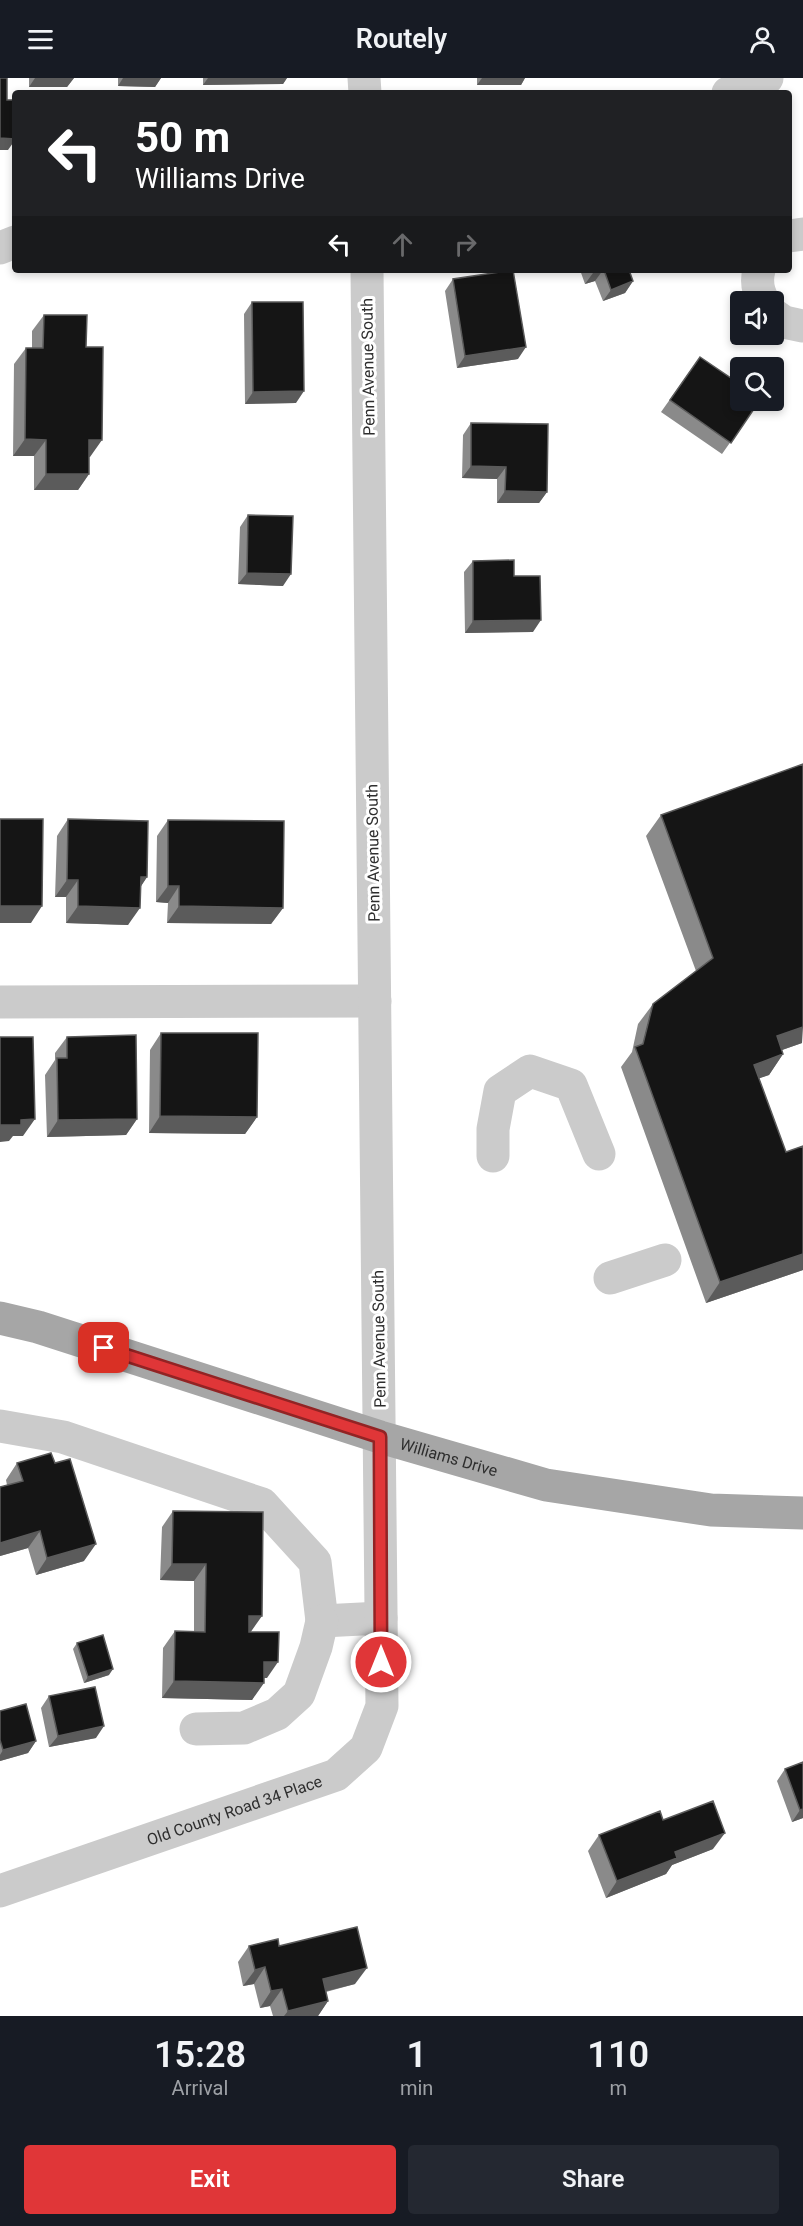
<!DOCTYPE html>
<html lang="en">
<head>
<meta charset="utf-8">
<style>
  :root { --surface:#171b24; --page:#242831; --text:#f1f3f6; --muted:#9ea1a6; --accent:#e03638 }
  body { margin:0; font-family:Roboto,sans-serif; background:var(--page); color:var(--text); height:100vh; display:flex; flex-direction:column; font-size:22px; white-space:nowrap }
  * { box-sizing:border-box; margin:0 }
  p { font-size:20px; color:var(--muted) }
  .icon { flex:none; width:33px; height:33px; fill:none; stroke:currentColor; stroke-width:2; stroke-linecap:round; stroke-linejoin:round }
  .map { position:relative; height:1938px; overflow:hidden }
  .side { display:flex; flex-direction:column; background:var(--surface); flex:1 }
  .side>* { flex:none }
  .banner { position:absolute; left:12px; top:12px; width:780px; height:183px; border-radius:6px; box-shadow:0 3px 9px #0003; background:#202124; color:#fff; overflow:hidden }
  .buttons { position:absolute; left:730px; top:213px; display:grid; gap:12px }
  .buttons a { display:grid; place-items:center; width:54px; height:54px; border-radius:6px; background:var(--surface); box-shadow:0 3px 9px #0003; font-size:30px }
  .pin { position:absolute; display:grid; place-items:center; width:51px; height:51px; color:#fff; margin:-26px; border-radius:12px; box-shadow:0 3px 9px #0006 }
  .me { position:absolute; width:66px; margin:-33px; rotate:0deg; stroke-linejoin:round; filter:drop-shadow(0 0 4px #0008) }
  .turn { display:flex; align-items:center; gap:21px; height:126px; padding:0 24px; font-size:27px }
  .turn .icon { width:78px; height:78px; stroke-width:2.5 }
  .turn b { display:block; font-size:42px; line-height:51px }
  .lanes { display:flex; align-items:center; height:57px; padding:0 24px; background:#0003; justify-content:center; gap:30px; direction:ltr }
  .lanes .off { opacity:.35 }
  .eta { display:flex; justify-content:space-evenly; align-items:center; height:102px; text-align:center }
  .eta b { font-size:36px; font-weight:600; line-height:42px }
  .cta { display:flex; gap:12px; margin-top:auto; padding:12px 24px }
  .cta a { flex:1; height:69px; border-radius:6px; background:var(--accent); color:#fff; font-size:24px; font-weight:600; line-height:69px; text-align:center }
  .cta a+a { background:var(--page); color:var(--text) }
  header { display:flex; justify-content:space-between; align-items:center; height:78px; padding:0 24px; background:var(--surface); font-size:27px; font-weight:600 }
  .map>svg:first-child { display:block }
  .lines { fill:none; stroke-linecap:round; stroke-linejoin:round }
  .minor { stroke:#cbcbcb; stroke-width:33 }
  .major { stroke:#a6a6a6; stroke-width:33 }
  .wall { fill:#8a8a8a }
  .shaded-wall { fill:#5b5b5b }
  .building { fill:#151515; stroke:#5b5b5b; stroke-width:1.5 }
  .route-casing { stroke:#922324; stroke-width:15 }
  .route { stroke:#e03638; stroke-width:10 }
  .labels { text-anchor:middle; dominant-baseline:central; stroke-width:6; stroke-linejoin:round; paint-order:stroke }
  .street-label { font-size:16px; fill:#2e2e2e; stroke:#fff }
</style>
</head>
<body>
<header><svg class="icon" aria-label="menu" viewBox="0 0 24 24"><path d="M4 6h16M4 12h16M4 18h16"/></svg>Routely<svg class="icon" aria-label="person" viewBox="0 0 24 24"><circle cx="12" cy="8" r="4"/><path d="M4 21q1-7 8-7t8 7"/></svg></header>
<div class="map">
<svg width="803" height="1938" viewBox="0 0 803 1938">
  <rect width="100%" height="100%" fill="#fff"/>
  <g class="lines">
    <g class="minor">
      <path d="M 364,0 L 365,15"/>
      <path d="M 728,15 L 767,0"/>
      <path d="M 789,158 L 803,156"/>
      <path d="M 0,170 L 15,164"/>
      <path d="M 759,192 C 756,203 758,214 764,224"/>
      <path d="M 774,237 L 784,244 L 803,248"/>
      <path d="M 0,924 L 375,923"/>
      <path d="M 493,1078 L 493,1051 L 500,1013 L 530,993 L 571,1007 L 599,1076"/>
      <path d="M 610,1200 L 665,1182"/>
      <path d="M 0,1348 L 63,1359 L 262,1426 L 315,1484 L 322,1543 L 381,1540"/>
      <path d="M 196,1651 L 244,1650 L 277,1636 L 299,1616 L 316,1569 L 322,1543"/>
      <path id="s1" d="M 0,1813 L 336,1697 L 366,1670 L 382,1628 L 367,192"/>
    </g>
    <path class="major" id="s2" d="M 0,1240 L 38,1249 L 380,1359 L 546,1407 L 711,1432 L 803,1435"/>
  </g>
  <path class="wall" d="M 29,0 L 74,0 L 67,9 L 29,9 Z
    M 118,0 L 161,0 L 155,9 L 118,8 Z
    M 203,0 L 287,0 L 283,6 L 203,7 Z
    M 477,0 L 525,0 L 521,7 L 477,7 Z
    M 580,192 L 629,192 L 633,203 L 625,215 L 603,223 L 595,203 L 585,206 Z
    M 453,201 L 518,281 L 457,290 L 445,213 Z
    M 252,224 L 296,325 L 245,326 L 244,236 Z
    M 44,237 L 86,269 L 90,379 L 89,379 L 89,396 L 78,412 L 34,412 L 34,378 L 13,378 L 14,286 L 26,270 L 32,270 L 32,253 Z
    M 700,279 L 760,322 L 722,376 L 661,334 Z
    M 471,345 L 547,414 L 539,425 L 497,425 L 497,401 L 462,400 L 463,357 Z
    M 248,437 L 283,508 L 238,506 L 240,449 Z
    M 473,483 L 514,498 L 533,554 L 465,555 L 464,494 Z
    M 661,737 L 802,965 L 782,972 L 783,976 L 769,997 L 759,1000 L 786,1074 L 803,1068 L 803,1192 L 706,1225 L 621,989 L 632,974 L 638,946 L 653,926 L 696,893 L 646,758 Z
    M 68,741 L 147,799 L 140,809 L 128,847 L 66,845 L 66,819 L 55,819 L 57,758 Z
    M 168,742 L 283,830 L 271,846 L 167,845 L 168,825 L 156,824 L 157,758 Z
    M 161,955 L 257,1039 L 245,1056 L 149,1055 L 150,972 Z
    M 67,959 L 137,1041 L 126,1057 L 47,1059 L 45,997 L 55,982 L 55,975 Z
    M 17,1385 L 84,1483 L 36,1497 L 28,1470 L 0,1478 L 0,1409 L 7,1407 L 6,1402 Z
    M 173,1433 L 250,1554 L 267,1600 L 264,1600 L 252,1622 L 162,1620 L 163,1570 L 175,1553 L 194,1554 L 194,1503 L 160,1502 L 162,1449 Z
    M 77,1565 L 109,1597 L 84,1605 L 73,1571 Z
    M 49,1618 L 96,1660 L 49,1669 L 41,1630 Z
    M 0,1633 L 36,1663 L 28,1675 L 0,1683 Z
    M 785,1691 L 803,1740 L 792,1744 L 777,1703 Z
    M 663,1742 L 713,1771 L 672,1787 L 666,1796 L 606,1820 L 588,1773 L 599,1757 Z
    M 249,1868 L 355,1906 L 326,1914 L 328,1923 L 318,1938 L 273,1938 L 270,1928 L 260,1930 L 254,1906 L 243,1908 L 238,1884 Z"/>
  <path class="shaded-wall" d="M 35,0 L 74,0 L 67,9 L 29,9 Z
    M 123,0 L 161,0 L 155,9 L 118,8 Z
    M 208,0 L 287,0 L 283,6 L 203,7 Z
    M 482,0 L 525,0 L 521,7 L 477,7 Z
    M 0,60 L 15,61 L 15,62 L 8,72 L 0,72 Z
    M 600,192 L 603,192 L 595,203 L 585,206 L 593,195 Z
    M 633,203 L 625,215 L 603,223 L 611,212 Z
    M 526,269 L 518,281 L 457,290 L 465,278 Z
    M 304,313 L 296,325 L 245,326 L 253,314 Z
    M 25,361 L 46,362 L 34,378 L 13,378 Z
    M 89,362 L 102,362 L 90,379 L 78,379 Z
    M 471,388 L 506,389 L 497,401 L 462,400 Z
    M 46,396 L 89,396 L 78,412 L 34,412 Z
    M 505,413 L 547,414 L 539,425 L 497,425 Z
    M 247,495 L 291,496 L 283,508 L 238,506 Z
    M 541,542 L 533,554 L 465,555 L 473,543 Z
    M 141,799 L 147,799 L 136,816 Z
    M 67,802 L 78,802 L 66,819 L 55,819 Z
    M 168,808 L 179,808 L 168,825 L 156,824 Z
    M 0,828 L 42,828 L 31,845 L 0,845 Z
    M 78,828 L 140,830 L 128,847 L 66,845 Z
    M 179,828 L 283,830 L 271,846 L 167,845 Z
    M 803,949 L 802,965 L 762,979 L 777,958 Z
    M 783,976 L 769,997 L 740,1007 L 754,987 Z
    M 160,1038 L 257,1039 L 245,1056 L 149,1055 Z
    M 35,1041 L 23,1058 L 13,1058 L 9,1063 L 0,1064 L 0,1047 L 21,1042 Z
    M 137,1041 L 126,1057 L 47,1059 L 58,1042 Z
    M 803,1176 L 803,1192 L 706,1225 L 720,1204 Z
    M 40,1453 L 28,1470 L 0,1478 L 0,1465 Z
    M 96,1466 L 84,1483 L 36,1497 L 47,1480 Z
    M 172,1486 L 206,1486 L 194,1503 L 160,1502 Z
    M 249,1538 L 262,1538 L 250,1555 L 237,1555 Z
    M 264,1584 L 278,1584 L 267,1600 L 253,1600 Z
    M 113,1591 L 109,1597 L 84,1605 L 88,1599 Z
    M 174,1603 L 264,1605 L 252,1622 L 162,1620 Z
    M 104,1648 L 96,1660 L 49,1669 L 58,1658 Z
    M 36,1663 L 28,1675 L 0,1683 L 0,1677 L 3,1672 Z
    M 803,1731 L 803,1740 L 792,1744 L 800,1732 Z
    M 725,1755 L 713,1771 L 672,1787 L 666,1796 L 606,1820 L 617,1803 L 675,1774 Z
    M 265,1889 L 254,1906 L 243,1908 L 255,1892 Z
    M 367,1890 L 355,1906 L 311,1917 L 323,1901 Z
    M 282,1911 L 270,1928 L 260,1930 L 271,1913 Z
    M 328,1923 L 318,1938 L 284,1938 L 288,1933 Z"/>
  <path class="building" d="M 0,0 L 7,0 L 7,22 L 15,22 L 15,61 L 0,60 Z
    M 513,192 L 526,269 L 465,278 L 453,201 Z
    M 604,192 L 629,192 L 633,203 L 611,212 Z
    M 252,224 L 303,224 L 304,313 L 253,314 Z
    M 44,237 L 87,237 L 86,269 L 103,269 L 102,362 L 89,362 L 89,396 L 46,396 L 46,362 L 25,361 L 26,270 L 43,270 Z
    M 700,279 L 741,307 L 741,322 L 760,322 L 731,365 L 670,322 Z
    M 471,345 L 548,346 L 547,414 L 505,413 L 506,389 L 471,388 Z
    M 248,437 L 293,438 L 291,496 L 247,495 Z
    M 514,482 L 514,498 L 540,498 L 541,542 L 473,543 L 473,483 Z
    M 803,686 L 803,949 L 777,958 L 783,976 L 754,987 L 786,1074 L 803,1068 L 803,1176 L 720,1204 L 635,969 L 643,966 L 653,926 L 713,880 L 661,737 Z
    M 0,741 L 43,741 L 42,828 L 0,828 Z
    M 68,741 L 148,743 L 147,799 L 141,799 L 140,830 L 78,828 L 78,802 L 67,802 Z
    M 168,742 L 284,743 L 283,830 L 179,828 L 179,808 L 168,808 Z
    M 161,955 L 258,955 L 257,1039 L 160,1038 Z
    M 136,957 L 137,1041 L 58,1042 L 57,980 L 67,980 L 67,959 Z
    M 0,959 L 33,959 L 35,1041 L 21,1042 L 21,1047 L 0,1047 Z
    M 51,1375 L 55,1385 L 70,1381 L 96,1466 L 47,1480 L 40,1453 L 0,1465 L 0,1409 L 23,1403 L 17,1385 Z
    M 173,1433 L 263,1434 L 262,1538 L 249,1538 L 249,1554 L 279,1554 L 278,1584 L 264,1584 L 264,1605 L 174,1603 L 175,1553 L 205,1554 L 206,1486 L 172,1486 Z
    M 103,1557 L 113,1591 L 88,1599 L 77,1565 Z
    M 95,1609 L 104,1648 L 58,1658 L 49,1618 Z
    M 26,1626 L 36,1663 L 3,1672 L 0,1662 L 0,1633 Z
    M 803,1684 L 803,1731 L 800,1732 L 785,1691 Z
    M 713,1723 L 725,1755 L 675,1774 L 677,1780 L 617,1803 L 599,1757 L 660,1733 L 663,1742 Z
    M 357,1849 L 367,1890 L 323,1901 L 328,1923 L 288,1933 L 282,1911 L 271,1913 L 265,1889 L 255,1892 L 249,1868 L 278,1861 L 279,1868 Z"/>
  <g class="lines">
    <g class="route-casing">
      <path id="route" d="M 104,1270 L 380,1359 L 381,1584"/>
    </g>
    <use href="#route" class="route"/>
  </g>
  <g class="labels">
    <g class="street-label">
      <text transform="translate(368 289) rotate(-91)">Penn Avenue South</text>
      <text transform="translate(373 775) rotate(-91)">Penn Avenue South</text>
      <text transform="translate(379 1261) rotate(-91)">Penn Avenue South</text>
      <text stroke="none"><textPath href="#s2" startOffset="470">Williams Drive</textPath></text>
      <text stroke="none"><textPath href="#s1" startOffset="248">Old County Road 34 Place</textPath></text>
    </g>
  </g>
</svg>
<div class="buttons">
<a><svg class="icon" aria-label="sound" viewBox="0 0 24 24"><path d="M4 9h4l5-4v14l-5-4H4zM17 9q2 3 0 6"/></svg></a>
<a><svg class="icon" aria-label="search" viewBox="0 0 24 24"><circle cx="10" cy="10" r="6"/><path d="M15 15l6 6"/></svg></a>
</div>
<div class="pin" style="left:104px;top:1270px;background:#d93025"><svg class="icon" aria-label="arrive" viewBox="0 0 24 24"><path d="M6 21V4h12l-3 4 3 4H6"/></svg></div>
<svg class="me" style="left:381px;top:1584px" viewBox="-20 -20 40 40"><circle r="17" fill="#e03638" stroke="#fff" stroke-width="3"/><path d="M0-11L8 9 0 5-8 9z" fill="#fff"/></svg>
<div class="banner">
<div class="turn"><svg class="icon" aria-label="left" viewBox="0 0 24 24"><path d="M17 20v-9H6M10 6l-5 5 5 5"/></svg><div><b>50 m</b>Williams Drive</div></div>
<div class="lanes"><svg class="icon" aria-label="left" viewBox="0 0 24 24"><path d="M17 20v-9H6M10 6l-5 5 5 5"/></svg><svg class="icon off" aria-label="ahead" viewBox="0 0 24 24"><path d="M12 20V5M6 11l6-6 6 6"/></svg><svg class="icon off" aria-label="right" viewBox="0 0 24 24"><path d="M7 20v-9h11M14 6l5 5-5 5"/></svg></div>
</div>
</div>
<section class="side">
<div class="eta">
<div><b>15:28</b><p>Arrival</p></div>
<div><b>1</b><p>min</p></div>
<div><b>110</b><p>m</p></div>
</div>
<div class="cta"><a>Exit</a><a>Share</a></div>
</section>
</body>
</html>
